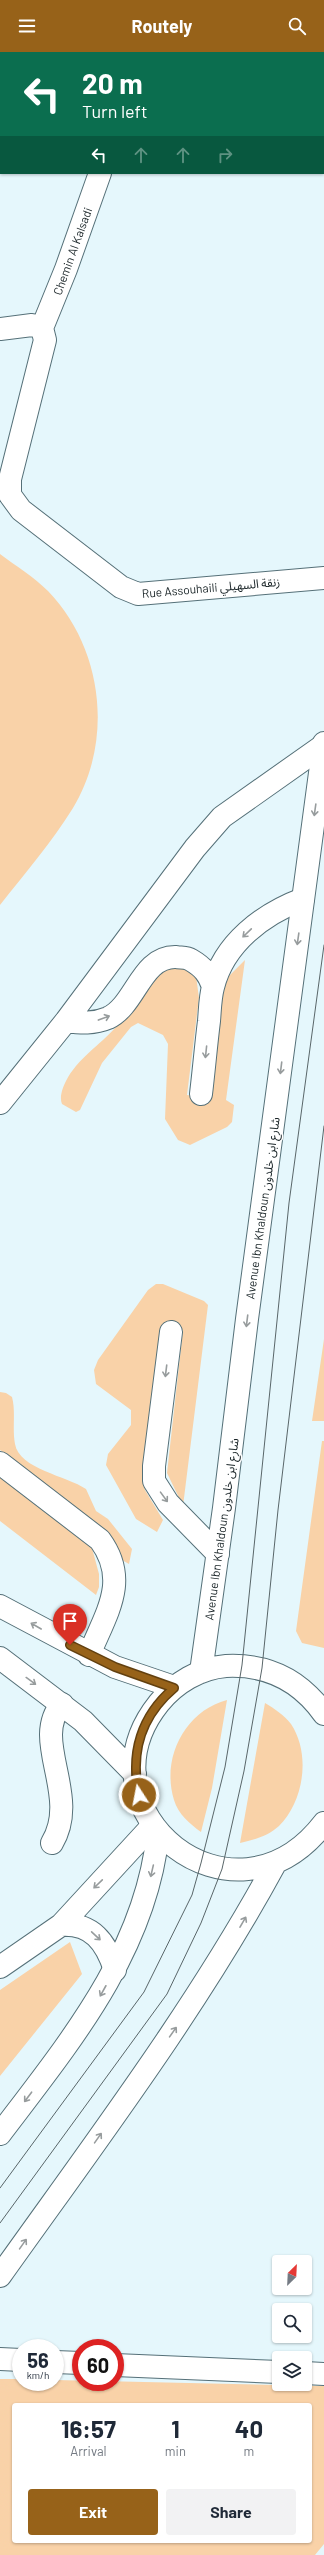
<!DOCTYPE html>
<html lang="en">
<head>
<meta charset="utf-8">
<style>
  :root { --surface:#fff; --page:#f2f2f3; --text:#1f2937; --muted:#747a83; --accent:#976219 }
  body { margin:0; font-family:Barlow,"Noto Sans Arabic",sans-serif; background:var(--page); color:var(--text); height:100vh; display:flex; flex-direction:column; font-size:15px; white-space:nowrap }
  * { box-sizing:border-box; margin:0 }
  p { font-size:13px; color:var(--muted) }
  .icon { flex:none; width:22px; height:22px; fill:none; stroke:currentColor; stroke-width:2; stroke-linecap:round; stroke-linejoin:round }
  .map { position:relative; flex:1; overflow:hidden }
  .panel { position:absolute; left:12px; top:2351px; width:300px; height:140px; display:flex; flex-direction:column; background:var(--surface); border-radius:4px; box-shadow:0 1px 3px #0004 }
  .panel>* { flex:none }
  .guide { position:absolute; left:0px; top:0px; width:324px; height:122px; box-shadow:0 1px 3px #0004; background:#0b6e4f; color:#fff; overflow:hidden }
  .needle { width:26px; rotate:24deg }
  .buttons { position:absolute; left:272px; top:2203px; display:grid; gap:8px }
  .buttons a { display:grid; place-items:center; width:40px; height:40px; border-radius:4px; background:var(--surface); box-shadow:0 1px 3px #0004; font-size:20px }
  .speed { position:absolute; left:12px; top:2287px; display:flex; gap:8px; font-size:20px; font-weight:700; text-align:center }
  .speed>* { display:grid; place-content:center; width:52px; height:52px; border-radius:50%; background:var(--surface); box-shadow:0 1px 3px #0004; line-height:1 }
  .speed small { font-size:10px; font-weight:400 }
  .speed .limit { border:6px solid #d22; background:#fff; color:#111 }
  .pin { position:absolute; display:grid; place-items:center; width:34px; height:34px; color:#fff; margin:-41px -17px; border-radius:50% 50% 50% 0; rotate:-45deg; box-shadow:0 0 4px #0007 }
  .pin .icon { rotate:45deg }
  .me { position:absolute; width:44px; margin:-22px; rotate:349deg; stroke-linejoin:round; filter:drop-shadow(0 0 3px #0008) }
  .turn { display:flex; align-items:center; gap:14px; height:84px; padding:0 16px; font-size:18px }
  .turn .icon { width:52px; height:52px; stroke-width:2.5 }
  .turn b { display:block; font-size:28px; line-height:34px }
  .lanes { display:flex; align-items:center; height:38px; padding:0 16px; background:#0003; justify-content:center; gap:20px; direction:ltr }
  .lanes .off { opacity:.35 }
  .eta { display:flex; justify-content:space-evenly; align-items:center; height:68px; text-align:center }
  .eta b { font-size:24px; font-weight:700; line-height:28px }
  .action { display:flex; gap:8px; margin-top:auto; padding:8px 16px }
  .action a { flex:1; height:46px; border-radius:4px; background:var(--accent); color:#fff; font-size:16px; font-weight:700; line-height:46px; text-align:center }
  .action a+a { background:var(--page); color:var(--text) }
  header { display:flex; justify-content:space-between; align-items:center; height:52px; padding:0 16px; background:var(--accent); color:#fff; font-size:18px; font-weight:700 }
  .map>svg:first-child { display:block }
  .green { fill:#f9d2a8; fill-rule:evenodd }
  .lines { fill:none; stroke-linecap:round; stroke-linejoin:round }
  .minor-casing { stroke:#557078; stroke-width:24 }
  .major-casing { stroke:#557078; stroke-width:24 }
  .minor { stroke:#fff; stroke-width:22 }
  .major { stroke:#fff; stroke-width:22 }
  .tram { stroke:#596669; stroke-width:1 }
  .oneway { stroke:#979c9d }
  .route-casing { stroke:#624010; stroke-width:10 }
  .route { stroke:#976219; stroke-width:7 }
  .labels { text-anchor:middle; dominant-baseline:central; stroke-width:3; stroke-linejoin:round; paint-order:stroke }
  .street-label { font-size:12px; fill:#182326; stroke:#fff }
</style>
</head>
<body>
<header><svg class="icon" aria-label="menu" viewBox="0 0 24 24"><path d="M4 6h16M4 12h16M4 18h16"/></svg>Routely<svg class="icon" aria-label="search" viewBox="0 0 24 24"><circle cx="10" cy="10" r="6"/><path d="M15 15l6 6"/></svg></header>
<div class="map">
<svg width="324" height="2503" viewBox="0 0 324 2503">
  <rect width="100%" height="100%" fill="#e5f7fc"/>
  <path class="green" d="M 0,502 C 16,514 34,525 48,539 C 103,596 114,688 73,756 C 52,790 25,821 0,853 Z
    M 245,908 L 226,1048 L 234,1053 L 232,1070 L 227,1075 L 190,1093 L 178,1088 L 165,1067 L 168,992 L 163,983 L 138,971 L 131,975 L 102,1011 L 80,1058 L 76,1060 L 62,1052 C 59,1045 63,1035 66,1029 C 77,1007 100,993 116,975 C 128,960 153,919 172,916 C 182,914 189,918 196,924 L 199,946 L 187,1043 L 211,1046 L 223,937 L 228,925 Z
    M 156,1232 L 163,1232 L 204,1249 L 208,1253 L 183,1454 L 167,1421 L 183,1278 L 161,1274 L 142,1425 L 145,1438 L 163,1468 L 157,1480 L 136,1467 L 106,1413 L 108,1402 L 131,1373 L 131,1358 L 96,1332 L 94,1318 L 98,1308 L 148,1238 Z
    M 324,1287 L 324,1369 L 312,1369 Z
    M 0,1340 L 6,1341 L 12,1345 C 16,1360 12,1376 15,1392 C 19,1417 67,1424 86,1437 L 96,1459 L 108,1467 L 132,1497 L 129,1512 L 122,1508 L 110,1482 L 0,1398 Z
    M 322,1389 L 324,1389 L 324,1596 L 302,1591 L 296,1579 Z
    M 0,1424 L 92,1496 L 99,1522 L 99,1535 L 96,1543 L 0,1469 Z
    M 227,1648 L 212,1736 L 201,1780 C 190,1772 178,1762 174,1748 C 161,1706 185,1659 227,1648 Z
    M 265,1651 C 275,1657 284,1663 291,1672 C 311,1702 304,1749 279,1774 C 268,1784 254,1788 240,1791 Z
    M 70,1890 L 82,1922 L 0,2024 L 0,1938 Z
    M 0,2327 L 21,2327 L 21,2330 L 55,2330 L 55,2328 L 324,2334 L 324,2492 L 315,2503 L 0,2503 ZM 14,2353 L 310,2353 L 310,2489 L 14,2489 Z"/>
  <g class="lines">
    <g class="minor-casing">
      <path id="minor" d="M 151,1 L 151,0
        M 42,276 L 45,288 L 10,427 L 10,443 L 21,458 L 121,535 L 138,542 L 324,526
        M 42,276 L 66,217 L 100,121
        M 0,277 L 32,273 L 42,276
        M 66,969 C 81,971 94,972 108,966 C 136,953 141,904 176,905 C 181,906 186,905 191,908 C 203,915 209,922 213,935
        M 201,1042 C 204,1017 206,993 209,969 C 210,958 210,946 213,935 C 224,891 263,862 303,847
        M 0,1051 L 66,969 L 195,796 L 222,765 L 324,693
        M 171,1280 L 154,1414 L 154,1429 L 168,1451 L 218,1502
        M 0,1411 L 100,1488 C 130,1529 106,1561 89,1603
        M 52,1791 C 81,1743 30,1688 62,1652
        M 61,1873 C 92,1871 106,1890 115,1918
        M 0,1915 L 61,1873 L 153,1773
        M 0,2307 L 21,2308
        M 55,2310 L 81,2311
        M 115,2313 L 279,2320
        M 305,2321 L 324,2322"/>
    </g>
    <g class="major-casing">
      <path id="major" d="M 0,1554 L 115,1615 L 174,1635
        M 0,1606 L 83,1669 L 135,1722
        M 201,1620 L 224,1456 L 247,1267 L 324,691
        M 324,1662 C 300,1628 267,1612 226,1614 C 200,1616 175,1631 159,1651 C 73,1758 233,1889 324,1771
        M 0,2082 C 69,1991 146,1899 158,1781
        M 0,2224 C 96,2089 197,1956 276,1810"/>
    </g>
    <use href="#minor" class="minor"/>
    <use href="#major" class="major"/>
    <path class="tram" d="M 0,2136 L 144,1940 L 192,1843 L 201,1811 L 225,1715 L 242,1613 L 289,1151 L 324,893
      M 0,2171 L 167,1942 L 201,1871 L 222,1817 L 244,1719 L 262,1616 L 278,1458 L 324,1074"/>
  </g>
  <defs><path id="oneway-shaft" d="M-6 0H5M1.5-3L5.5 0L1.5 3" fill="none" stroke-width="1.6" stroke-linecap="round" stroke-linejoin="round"/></defs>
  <g class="oneway">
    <use href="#oneway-shaft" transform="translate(315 758) rotate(98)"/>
    <use href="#oneway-shaft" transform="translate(247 881) rotate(136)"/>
    <use href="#oneway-shaft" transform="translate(298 887) rotate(98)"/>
    <use href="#oneway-shaft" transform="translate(104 966) rotate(-20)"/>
    <use href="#oneway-shaft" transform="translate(206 1000) rotate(96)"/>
    <use href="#oneway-shaft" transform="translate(281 1016) rotate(97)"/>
    <use href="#oneway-shaft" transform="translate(247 1269) rotate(97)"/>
    <use href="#oneway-shaft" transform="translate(166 1319) rotate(97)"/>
    <use href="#oneway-shaft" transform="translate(164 1445) rotate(54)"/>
    <use href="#oneway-shaft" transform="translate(36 1574) rotate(-150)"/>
    <use href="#oneway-shaft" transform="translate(31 1629) rotate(36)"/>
    <use href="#oneway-shaft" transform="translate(152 1819) rotate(103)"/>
    <use href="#oneway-shaft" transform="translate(98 1832) rotate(136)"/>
    <use href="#oneway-shaft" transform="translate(243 1870) rotate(-60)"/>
    <use href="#oneway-shaft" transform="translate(96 1884) rotate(43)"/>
    <use href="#oneway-shaft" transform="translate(103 1939) rotate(119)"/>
    <use href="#oneway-shaft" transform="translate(173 1980) rotate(-55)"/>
    <use href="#oneway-shaft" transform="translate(28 2045) rotate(127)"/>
    <use href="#oneway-shaft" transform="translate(98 2086) rotate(-55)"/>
    <use href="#oneway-shaft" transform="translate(23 2192) rotate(-55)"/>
  </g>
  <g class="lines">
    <g class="route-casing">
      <path id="route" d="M 70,1593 L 115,1615 L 174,1636 C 141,1664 130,1701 139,1743"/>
    </g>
    <use href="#route" class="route"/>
  </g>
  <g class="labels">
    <g class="street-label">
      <text transform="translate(72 199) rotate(-70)">Chemin Al Kalsadi</text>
      <text transform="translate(211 535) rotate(-5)">Rue Assouhaili زنقة السهيلي</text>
      <text transform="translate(262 1156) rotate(-82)">Avenue Ibn Khaldoun شارع ابن خلدون</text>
      <text transform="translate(221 1477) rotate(-82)">Avenue Ibn Khaldoun شارع ابن خلدون</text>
    </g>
  </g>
</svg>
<div class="buttons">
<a><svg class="needle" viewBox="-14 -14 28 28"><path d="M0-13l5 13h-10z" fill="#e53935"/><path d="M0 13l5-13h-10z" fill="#747a83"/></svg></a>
<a><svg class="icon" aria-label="search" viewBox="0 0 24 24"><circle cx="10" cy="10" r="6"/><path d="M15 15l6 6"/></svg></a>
<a><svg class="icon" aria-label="layers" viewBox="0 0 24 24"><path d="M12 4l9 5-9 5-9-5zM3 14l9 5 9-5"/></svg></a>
</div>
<div class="speed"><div>56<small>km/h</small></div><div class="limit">60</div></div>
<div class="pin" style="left:70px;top:1593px;background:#d93025"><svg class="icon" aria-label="arrive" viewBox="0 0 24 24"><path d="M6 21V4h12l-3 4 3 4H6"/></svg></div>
<svg class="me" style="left:139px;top:1743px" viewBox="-20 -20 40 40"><circle r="17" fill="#976219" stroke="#fff" stroke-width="3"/><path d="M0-11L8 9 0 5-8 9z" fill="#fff"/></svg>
<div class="guide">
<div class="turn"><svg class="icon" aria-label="left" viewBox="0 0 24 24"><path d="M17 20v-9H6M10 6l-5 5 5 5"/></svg><div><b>20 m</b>Turn left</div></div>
<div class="lanes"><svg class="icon" aria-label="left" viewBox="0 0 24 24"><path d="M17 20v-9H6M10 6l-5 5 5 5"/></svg><svg class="icon off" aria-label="ahead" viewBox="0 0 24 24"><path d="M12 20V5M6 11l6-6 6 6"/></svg><svg class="icon off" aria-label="ahead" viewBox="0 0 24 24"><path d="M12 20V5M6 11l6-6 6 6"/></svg><svg class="icon off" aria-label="right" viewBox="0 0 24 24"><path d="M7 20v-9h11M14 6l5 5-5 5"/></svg></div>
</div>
<section class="panel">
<div class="eta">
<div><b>16:57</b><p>Arrival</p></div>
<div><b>1</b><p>min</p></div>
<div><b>40</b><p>m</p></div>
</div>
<div class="action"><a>Exit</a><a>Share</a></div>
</section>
</div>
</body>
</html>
